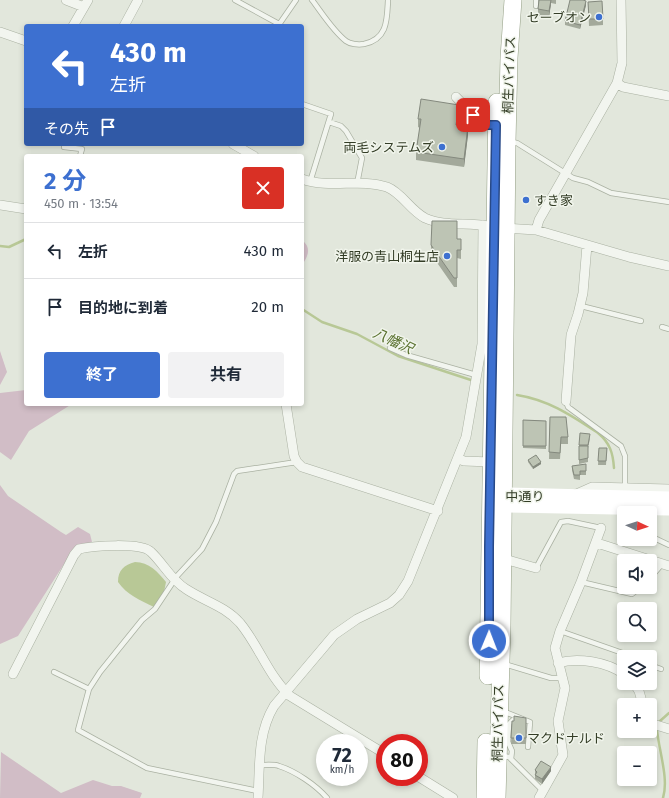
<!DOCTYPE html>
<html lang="ja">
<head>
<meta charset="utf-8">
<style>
  :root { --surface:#fff; --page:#f2f2f3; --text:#1f2937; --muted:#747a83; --line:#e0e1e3; --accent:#3d70d0 }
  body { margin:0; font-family:"Fira Sans","Noto Sans JP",sans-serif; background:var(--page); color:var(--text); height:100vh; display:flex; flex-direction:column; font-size:15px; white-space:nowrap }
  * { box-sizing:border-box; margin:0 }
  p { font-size:13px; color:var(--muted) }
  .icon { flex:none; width:22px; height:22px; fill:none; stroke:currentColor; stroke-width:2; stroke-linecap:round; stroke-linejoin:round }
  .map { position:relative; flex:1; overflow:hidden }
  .panel { position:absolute; left:24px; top:154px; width:280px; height:252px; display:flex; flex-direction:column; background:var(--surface); border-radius:4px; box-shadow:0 2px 6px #0003 }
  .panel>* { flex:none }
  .hud { position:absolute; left:24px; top:24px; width:280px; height:122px; border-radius:4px; box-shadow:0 2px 6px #0003; background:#3d70d0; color:#fff; overflow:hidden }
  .needle { width:26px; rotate:93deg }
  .tools { position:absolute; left:617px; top:506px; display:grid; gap:8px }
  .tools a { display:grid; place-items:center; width:40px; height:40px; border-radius:4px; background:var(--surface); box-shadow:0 2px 6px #0003; font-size:20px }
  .speed { position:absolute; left:316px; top:734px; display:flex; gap:8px; font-size:20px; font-weight:700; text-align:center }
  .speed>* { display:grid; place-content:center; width:52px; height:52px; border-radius:50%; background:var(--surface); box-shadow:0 2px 6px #0003; line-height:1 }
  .speed small { font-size:10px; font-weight:400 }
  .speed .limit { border:6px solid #d22; background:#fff; color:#111 }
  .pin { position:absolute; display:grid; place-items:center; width:34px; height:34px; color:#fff; margin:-17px; border-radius:8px; box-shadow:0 2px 6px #0006 }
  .me { position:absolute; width:44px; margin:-22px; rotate:1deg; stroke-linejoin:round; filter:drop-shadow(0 0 3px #0008) }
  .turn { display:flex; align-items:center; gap:14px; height:84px; padding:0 20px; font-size:18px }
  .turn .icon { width:52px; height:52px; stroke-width:2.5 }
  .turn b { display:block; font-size:28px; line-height:34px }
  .then { display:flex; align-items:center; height:38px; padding:0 20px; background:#0003; gap:8px; font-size:15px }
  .round { display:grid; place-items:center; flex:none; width:42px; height:42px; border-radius:4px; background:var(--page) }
  .head { display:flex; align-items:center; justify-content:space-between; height:68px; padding:0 20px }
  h1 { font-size:24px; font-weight:700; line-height:30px; color:var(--accent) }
  .action { display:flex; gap:8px; margin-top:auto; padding:8px 20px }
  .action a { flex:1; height:46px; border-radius:4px; background:var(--accent); color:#fff; font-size:16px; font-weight:700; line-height:46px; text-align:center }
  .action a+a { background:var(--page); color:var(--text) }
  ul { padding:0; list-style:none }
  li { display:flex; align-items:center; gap:12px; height:56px; padding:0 20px; border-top:1px solid var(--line) }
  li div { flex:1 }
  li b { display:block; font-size:15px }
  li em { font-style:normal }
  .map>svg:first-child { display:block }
  .green { fill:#d1bdc6 }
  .water { fill:#b8c896 }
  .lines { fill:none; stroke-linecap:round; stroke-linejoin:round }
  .stream { stroke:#b8c896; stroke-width:2.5 }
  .lane-casing { stroke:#aab1a2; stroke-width:6 }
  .street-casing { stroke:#aab1a2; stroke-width:10 }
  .highway-casing { stroke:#939e84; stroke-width:18 }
  .lane { stroke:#f2f5ef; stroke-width:4.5 }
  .street { stroke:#f2f5ef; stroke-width:9 }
  .secondary { stroke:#fff; stroke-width:13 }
  .highway { stroke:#fff; stroke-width:17 }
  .wall { fill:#a3a99b }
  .shaded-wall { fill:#84897e }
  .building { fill:#bdc4b4; stroke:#84897e }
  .route-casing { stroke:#284987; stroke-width:10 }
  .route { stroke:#3d70d0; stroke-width:7 }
  .poi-dot { fill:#3d70d0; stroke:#f1f5ec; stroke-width:1.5 }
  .labels { text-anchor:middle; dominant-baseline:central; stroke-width:3; stroke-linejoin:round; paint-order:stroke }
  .poi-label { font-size:13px; fill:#333d26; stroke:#f1f5ec; text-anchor:end }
  .street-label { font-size:13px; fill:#333d26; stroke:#f1f5ec }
  .water-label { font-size:14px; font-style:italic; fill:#5a7230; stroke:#f1f5ec }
</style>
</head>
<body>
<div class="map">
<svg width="669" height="798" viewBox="0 0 669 798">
  <rect width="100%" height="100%" fill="#e2e7dc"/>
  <path class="green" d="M 302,240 C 312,248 308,256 302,265 Z
    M 0,351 L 7,372 L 0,385 Z
    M 26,390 L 26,404 L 72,404 L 29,431 L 11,460 L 0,452 L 0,393 Z
    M 0,485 L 8,496 L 61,532 L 66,535 L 78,527 L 90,534 L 92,542 L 73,550 L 18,636 L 0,644 Z
    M 1,752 L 61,793 L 93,780 L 112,786 L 121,786 L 142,793 L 140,798 L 0,798 Z"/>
  <path class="water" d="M 135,562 C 149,562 158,572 166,582 L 164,592 L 154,607 C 140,600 127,595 118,582 C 118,570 124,565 135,562 Z"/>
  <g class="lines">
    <path class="stream" d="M 0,246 L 9,247 L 26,239
      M 302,309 L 322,322 L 357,334 L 398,356 L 474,381
      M 517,395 C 549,400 572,416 598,433 C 610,443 613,453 614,468
      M 660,721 L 669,713
      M 657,730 C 659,751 669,779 663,798"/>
    <g class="lane-casing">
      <path id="lane" d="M 235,0 L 279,24
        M 312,0 C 322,13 333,31 346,41 C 350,44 358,45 364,44 C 388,39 387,19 388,0
        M 536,6 L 536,0
        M 278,26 L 296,0
        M 302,104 L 331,114 L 310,182
        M 329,122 L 341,126 L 346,131 L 362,158 L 357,184
        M 511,142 L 517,143 L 573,178 L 588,182 L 611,193 L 669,202
        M 64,147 L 82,149 L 80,156
        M 581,306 L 641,321
        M 662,327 L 669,329
        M 390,348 L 406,355 L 476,375
        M 566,401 L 568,407 L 621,446 L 625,456 L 625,488
        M 650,536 L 669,545
        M 536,568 L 561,522 L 568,521 L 601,528
        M 650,578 L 662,564
        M 581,582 L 632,594 L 641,587
        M 560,631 L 634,657
        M 504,664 L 551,678 L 562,678
        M 650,665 L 661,669
        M 54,672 L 89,689
        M 505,712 L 530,722 L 528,747
        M 502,756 L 509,757 L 543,791
        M 511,759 L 512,751 L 508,742 L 509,724 L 516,717
        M 260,765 C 266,765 274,764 279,766 C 295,771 316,785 327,798
        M 258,791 L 147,768 L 78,730 L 89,689 L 100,672 L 142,620 L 155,609 L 177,576 L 202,549 L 216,522 L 234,474 L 237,471 L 297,462"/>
    </g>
    <g class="street-casing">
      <path id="street" d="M 66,0 L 84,7
        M 73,26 L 88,0
        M 124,26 L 138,0
        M 0,32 L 26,41
        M 617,83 L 623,87 L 669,96
        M 456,97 L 481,123 L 485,125 L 496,125
        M 233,144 L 254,156
        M 302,179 C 330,189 360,178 387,187 C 402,193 410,210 425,218 C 444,227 467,222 488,226
        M 0,205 L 26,209
        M 502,228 L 536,230 L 629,257 L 669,266
        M 536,230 L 539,220 L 617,83 L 622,63 L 621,0
        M 566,401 L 571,335 L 578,314 L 583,293 L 587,245
        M 286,404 L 294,456 L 297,462 L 302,467 L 438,511
        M 459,459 L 464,461 L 491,462
        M 574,495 L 592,487 L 669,489
        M 597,543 L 669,566
        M 502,561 L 508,560 L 536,568
        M 558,663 C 578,657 607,662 624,674
        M 13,674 L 74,555 L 79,549 C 92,546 141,542 151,552 C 163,563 171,580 186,589 C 204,601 225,606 240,623 C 259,646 268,675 290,696 L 385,754
        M 634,683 L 639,691 L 643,705
        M 650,720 L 653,724 L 669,729
        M 419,777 L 453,798
        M 258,798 C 260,767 257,734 274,706 L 334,635 L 357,619 L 390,603 L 399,595 L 408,581 L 466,437 L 482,344 L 483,225
        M 539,798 L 563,755 L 558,721 L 565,688 L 555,648 L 560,631 L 581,582 L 601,528"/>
    </g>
    <g class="highway-casing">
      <path id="highway" d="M 488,676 L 497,102
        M 485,798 L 486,742
        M 497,798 L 502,626 L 507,142 L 509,58 L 513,0"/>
    </g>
    <use href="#lane" class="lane"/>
    <use href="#street" class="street"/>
    <path class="secondary" d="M 495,497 L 503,494 L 669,498
      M 496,503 L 502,506 L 669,509"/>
    <use href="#highway" class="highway"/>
  </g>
  <path class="wall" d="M 539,0 L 556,0 L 556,4 L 551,3 L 549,17 L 538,16 L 538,9 Z
    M 588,2 L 603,19 L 603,25 L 589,26 Z
    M 586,5 L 580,29 L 565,25 L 565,21 Z
    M 459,114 L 458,125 L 468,135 L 464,167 L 416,160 L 416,152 L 420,128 L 418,127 L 418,119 Z
    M 457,239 L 461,239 L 461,259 L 457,258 L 457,287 L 454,287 L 431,254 L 431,245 Z
    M 550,417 L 568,437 L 568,444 L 561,444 L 560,459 L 549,459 Z
    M 523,420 L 546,421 L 546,449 L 523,448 Z
    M 590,438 L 588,449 L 588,462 L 579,464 L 579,445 Z
    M 599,448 L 607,448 L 606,465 L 598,465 Z
    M 528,460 L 541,464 L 533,469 L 528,462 Z
    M 586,464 L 586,475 L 580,475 L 580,480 L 574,479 L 572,470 L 572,466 Z
    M 526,718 L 526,744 L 511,744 L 512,721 L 514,721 Z
    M 535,770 L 551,771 L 542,784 L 535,779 Z"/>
  <path class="shaded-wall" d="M 551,0 L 551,4 L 549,17 L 549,11 Z
    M 586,1 L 586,5 L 580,29 L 580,25 Z
    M 459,105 L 459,114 L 456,133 L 456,125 Z
    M 468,126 L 468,135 L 464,167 L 464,159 Z
    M 541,462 L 541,464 L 533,469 L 533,467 Z
    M 551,767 L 551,771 L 542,784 L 542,779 Z"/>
  <path class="building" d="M 539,0 L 551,0 L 549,11 L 538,9 Z
    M 570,0 L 583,0 L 586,1 L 580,25 L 565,21 Z
    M 602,1 L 603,19 L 589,19 L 588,2 Z
    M 421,99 L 459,105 L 456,125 L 468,126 L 464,159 L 416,152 L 421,119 L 418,119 Z
    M 432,221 L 457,221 L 457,239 L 461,239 L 461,250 L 457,250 L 457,278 L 454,278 L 431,245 Z
    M 550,417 L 566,417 L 568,437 L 561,437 L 560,453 L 549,452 Z
    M 523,420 L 546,421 L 546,446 L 523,446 Z
    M 580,433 L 590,434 L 588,445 L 579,445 Z
    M 579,446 L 588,446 L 588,458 L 579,460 Z
    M 599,448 L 607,448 L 606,461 L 598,461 Z
    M 536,455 L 541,462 L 533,467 L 528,460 Z
    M 586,464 L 586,471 L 580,471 L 580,475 L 574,475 L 572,466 Z
    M 514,716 L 526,718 L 526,738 L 511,738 L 512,721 L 514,721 Z
    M 541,761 L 551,767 L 542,779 L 535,775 L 537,772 L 535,770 Z"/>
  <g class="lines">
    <g class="route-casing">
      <path id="route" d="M 473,115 L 485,125 L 496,125 L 489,547 L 489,641"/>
    </g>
    <use href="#route" class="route"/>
  </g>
  <g class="poi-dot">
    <circle cx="599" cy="17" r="4"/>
    <circle cx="442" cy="147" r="4"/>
    <circle cx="526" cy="200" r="4"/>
    <circle cx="447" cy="256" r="4"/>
    <circle cx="519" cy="738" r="4"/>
  </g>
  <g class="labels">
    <g class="poi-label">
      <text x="591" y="17">セーブオン</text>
      <text x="434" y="147">両毛システムズ</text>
      <text x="534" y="200" text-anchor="start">すき家</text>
      <text x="439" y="256">洋服の青山桐生店</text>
      <text x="527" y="738" text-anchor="start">マクドナルド</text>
    </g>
    <g class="street-label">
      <text transform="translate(509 75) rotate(-88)">桐生バイパス</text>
      <text x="525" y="496">中通り</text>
      <text transform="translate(498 723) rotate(-89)">桐生バイパス</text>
    </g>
    <g class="water-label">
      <text transform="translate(393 341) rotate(25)">八幡沢</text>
    </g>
  </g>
</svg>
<div class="tools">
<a><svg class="needle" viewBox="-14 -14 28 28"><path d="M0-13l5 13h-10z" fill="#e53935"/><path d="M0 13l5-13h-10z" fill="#747a83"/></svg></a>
<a><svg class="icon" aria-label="sound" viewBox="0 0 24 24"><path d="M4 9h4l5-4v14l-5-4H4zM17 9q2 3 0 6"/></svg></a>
<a><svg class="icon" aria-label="search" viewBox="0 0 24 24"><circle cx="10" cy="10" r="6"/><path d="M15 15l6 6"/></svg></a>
<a><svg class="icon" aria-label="layers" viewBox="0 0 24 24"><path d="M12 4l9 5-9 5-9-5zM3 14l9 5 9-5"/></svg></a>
<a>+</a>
<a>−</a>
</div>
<div class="speed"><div>72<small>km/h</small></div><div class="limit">80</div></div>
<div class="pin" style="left:473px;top:115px;background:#d93025"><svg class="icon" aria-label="arrive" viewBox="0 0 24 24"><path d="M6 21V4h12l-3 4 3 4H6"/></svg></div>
<svg class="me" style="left:489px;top:641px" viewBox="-20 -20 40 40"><circle r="17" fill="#3d70d0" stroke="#fff" stroke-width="3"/><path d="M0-11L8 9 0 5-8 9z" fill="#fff"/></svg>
<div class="hud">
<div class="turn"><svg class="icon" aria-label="left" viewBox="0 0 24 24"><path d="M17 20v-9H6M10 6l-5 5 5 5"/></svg><div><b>430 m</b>左折</div></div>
<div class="then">その先<svg class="icon" aria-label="arrive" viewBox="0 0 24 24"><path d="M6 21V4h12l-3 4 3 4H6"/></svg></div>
</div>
<section class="panel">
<div class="head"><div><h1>2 分</h1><p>450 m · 13:54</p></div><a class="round" style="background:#d93025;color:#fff"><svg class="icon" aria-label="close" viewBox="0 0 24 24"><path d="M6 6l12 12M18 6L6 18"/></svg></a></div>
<ul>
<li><svg class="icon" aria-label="left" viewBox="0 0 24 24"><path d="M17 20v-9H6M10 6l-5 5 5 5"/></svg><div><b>左折</b></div><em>430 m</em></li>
<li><svg class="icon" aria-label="arrive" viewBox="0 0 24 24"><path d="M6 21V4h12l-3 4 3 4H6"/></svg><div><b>目的地に到着</b></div><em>20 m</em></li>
</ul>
<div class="action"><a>終了</a><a>共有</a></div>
</section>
</div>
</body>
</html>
